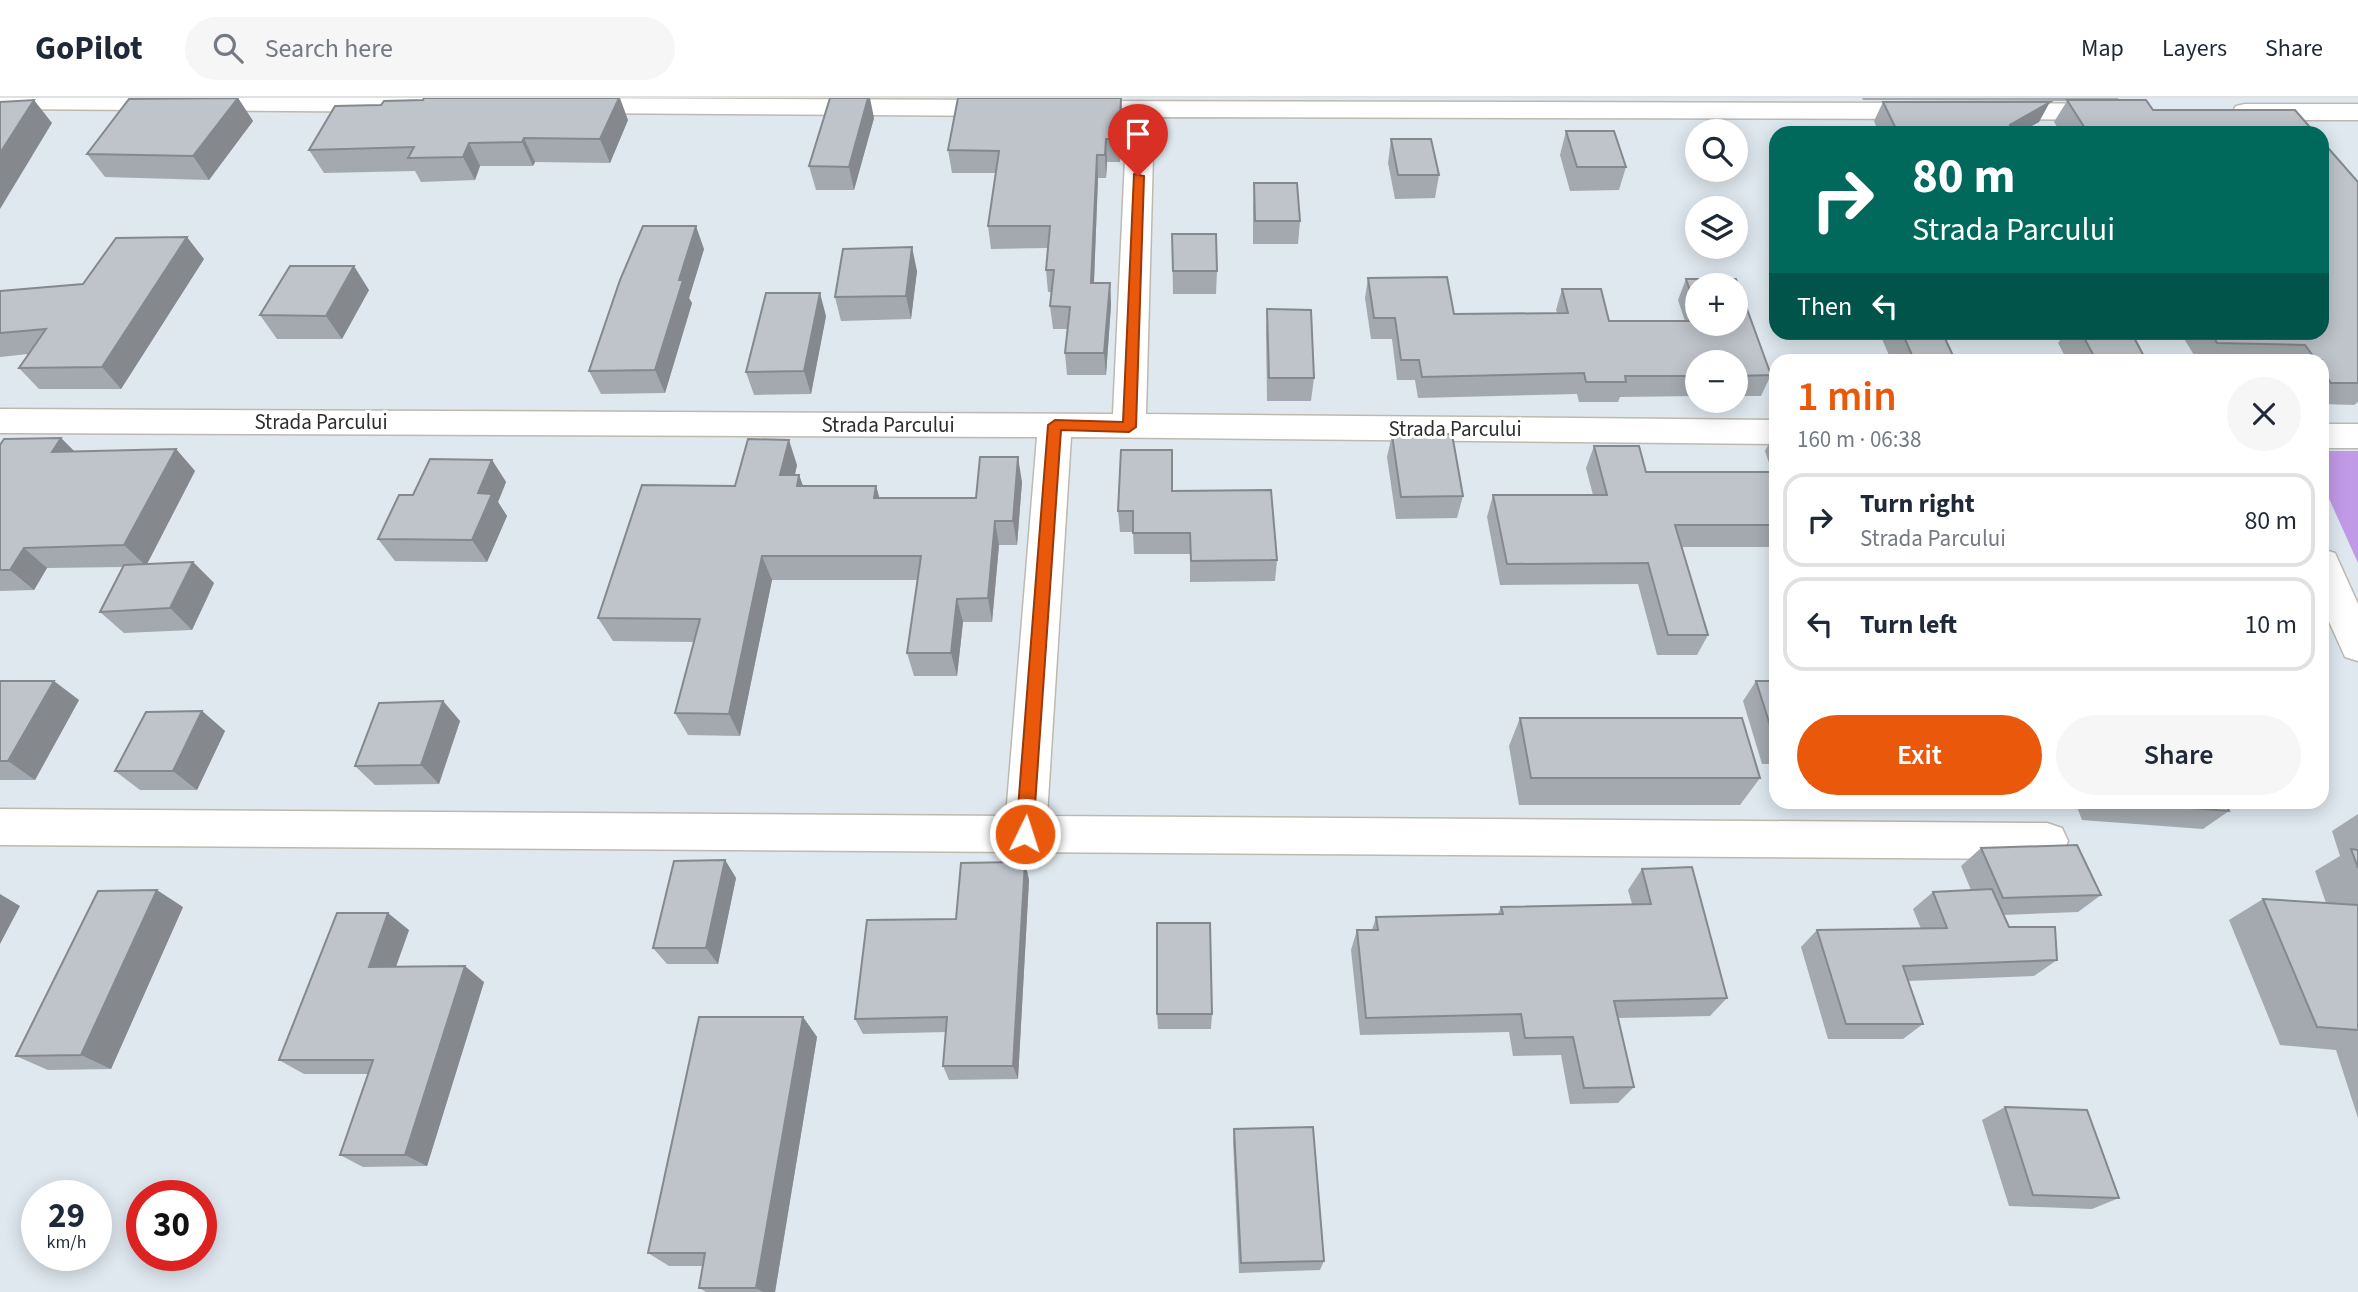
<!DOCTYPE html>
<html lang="en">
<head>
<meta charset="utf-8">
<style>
  :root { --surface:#fff; --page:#f6f6f7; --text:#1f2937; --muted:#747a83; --line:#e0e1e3; --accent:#ea580c }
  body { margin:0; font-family:"Source Sans 3",sans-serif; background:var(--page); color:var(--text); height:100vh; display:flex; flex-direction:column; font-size:26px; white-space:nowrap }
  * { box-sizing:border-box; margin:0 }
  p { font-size:23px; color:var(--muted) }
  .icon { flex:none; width:38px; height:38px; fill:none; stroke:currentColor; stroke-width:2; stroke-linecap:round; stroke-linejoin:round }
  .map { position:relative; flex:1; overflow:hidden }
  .details { position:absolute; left:1769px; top:256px; width:560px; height:455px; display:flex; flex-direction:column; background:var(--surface); border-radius:21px; box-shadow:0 4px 18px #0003 }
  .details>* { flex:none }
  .guide { position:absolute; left:1769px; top:28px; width:560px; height:214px; border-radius:21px; box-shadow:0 4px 18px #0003; background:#00695c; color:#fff; overflow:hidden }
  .buttons { position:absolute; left:1685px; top:21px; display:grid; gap:14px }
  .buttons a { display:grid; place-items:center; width:63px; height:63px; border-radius:50%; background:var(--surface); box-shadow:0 4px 18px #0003; font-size:35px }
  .speed { position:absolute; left:21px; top:1082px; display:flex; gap:14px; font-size:35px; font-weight:700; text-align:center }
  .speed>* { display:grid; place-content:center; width:91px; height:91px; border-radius:50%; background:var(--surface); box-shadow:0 4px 18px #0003; line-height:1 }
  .speed small { font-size:18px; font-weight:400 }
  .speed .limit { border:10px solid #d22; background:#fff; color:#111 }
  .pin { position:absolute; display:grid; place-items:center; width:60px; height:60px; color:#fff; margin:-72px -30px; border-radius:50% 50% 50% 0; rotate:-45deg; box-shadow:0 0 7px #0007 }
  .pin .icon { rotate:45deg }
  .me { position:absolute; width:77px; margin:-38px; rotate:4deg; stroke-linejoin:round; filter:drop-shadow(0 0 5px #0008) }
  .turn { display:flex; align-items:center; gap:24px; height:147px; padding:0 28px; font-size:32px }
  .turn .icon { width:91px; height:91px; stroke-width:2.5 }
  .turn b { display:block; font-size:49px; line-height:60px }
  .then { display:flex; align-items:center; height:66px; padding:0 28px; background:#0003; gap:14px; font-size:26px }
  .round { display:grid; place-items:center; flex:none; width:74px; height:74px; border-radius:37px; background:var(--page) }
  .head { display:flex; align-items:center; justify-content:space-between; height:119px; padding:0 28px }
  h1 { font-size:42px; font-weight:600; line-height:52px; color:var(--accent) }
  .action { display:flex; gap:14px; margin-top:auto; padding:14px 28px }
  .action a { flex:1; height:80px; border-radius:42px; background:var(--accent); color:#fff; font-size:28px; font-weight:600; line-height:80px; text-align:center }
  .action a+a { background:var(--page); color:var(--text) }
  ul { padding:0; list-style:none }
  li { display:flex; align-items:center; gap:21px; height:94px; margin:0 14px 10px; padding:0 14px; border:4px solid var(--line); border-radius:21px }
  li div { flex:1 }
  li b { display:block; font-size:26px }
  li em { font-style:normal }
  header { display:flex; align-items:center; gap:42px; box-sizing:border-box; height:98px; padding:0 35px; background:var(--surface); border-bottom:2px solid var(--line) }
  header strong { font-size:33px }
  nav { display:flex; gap:38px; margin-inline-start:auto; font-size:24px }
  .search { width:490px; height:63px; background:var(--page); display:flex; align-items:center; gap:18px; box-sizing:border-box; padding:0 24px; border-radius:38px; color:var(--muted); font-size:26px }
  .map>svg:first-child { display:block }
  .green { fill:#c19ae7 }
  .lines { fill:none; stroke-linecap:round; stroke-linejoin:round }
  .minor-casing { stroke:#bdb9af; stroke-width:3 }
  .minor { fill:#fff; fill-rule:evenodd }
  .wall { fill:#a3a9ae; fill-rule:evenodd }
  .shaded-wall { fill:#85898d }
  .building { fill:#bec4ca; stroke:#85898d; stroke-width:2 }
  .route { fill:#ea580c; stroke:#983908; stroke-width:2 }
  .labels { text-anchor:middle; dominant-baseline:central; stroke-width:6; stroke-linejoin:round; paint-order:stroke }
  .street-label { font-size:21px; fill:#2d2d2d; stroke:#fff }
</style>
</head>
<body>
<header>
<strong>GoPilot</strong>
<div class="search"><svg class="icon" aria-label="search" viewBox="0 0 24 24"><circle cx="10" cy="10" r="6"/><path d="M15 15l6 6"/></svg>Search here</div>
<nav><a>Map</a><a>Layers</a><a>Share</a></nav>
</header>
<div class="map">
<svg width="2358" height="1194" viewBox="0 0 2358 1194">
  <rect width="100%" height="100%" fill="#dfe8ef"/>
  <path class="green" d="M 2326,353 L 2358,353 L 2358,465 L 2322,385 Z"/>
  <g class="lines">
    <g class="minor-casing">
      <path id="minor" d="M 0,0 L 442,0 L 447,6 L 443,12 L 434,14 L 0,11 Z
        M 568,0 L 1008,2 L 1017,4 L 1021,10 L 1017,16 L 1008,18 L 572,15 L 563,13 L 559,7 L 563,1 Z
        M 1069,3 L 1929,5 L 1938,7 L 1942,13 L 1938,19 L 1929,21 L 1154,19 L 1146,316 L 1776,322 L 1776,346 L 1071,339 L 1047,718 L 2047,725 L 2062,730 L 2068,743 L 2062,756 L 2047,761 L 0,747 L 0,711 L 1006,718 L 1037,339 L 0,335 L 0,311 L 1113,316 L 1127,19 L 1060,17 L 1056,11 L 1060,5 Z
        M 1993,5 L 2111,6 L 2120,8 L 2124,14 L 2120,20 L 2111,22 L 1993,21 L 1984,19 L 1980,13 L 1984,7 Z
        M 2245,6 L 2358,6 L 2358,22 L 2245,22 L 2236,20 L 2232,14 L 2236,8 Z
        M 2322,326 L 2358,326 L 2358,350 L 2322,350 Z
        M 2322,451 L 2335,455 L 2358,506 L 2358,563 L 2345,559 L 2322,508 Z"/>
    </g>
    <use href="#minor" class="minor"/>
  </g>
  <path class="wall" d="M 238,0 L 253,23 L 209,82 L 105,79 L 87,56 Z
    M 958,0 L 1123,0 L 1121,0 L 1122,22 L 1120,64 L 1107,64 L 1106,80 L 1098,80 L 1094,185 L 1110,185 L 1111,207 L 1106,277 L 1067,277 L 1065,255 L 1068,231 L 1053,231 L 1050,208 L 1052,194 L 1048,194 L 1046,172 L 1048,150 L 991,151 L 988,128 L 996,75 L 952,75 L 948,52 Z
    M 1862,0 L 2119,0 L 2117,2 L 2153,12 L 2315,35 L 2061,35 L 2054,24 L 2067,3 L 1863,2 Z
    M 1883,4 L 2039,24 L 2019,35 L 1879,35 L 1874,23 Z
    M 874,20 L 854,92 L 816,92 L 809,68 Z
    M 628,22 L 610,65 L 535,64 L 533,68 L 480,68 L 475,82 L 421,84 L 415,73 L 324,75 L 309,52 Z
    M 1566,33 L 1626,69 L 1619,92 L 1570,93 L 1560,57 Z
    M 1391,41 L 1439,77 L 1435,100 L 1395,101 L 1388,65 Z
    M 2358,84 L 2358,304 L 2354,307 L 2322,306 L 2322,262 L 2197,262 L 2180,234 L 2322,234 Z
    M 1254,85 L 1300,123 L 1298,146 L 1253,146 L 1253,108 Z
    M 1172,136 L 1217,173 L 1216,196 L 1173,196 Z
    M 704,151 L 689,200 L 692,205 L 665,295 L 601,296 L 589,273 Z
    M 204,161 L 121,291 L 39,291 L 19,270 L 28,256 L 0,259 L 0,193 L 83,186 Z
    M 917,173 L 911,221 L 841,223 L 835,199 Z
    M 1447,179 L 1454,216 L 1557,215 L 1556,212 L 1562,191 L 1601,191 L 1609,223 L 1685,223 L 1678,202 L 1686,181 L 1736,181 L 1771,277 L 1761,298 L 1736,298 L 1736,264 L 1698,264 L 1698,298 L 1620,299 L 1618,304 L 1579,304 L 1577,296 L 1418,300 L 1415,282 L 1397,282 L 1392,241 L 1371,241 L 1365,200 L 1368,180 ZM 1698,187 L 1736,187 L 1736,226 L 1698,226 Z
    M 369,192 L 342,241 L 277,241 L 260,217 Z
    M 1267,211 L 1314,280 L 1311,303 L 1267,303 L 1266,234 Z
    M 826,218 L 811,296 L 754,297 L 746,274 Z
    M 1815,234 L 1863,234 L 1861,237 L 1816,237 Z
    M 1879,234 L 1942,234 L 1955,262 L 1891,262 Z
    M 2066,234 L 2131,234 L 2146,262 L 2067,262 L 2058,245 Z
    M 1776,332 L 1776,449 L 1682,449 L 1708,537 L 1697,557 L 1657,557 L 1638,486 L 1500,487 L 1487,419 L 1493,397 L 1593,397 L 1586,370 L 1594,348 L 1646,374 L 1772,374 L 1765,353 Z
    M 1392,337 L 1463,398 L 1457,420 L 1396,421 L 1387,359 Z
    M 61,340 L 75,354 L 176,351 L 195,373 L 147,466 L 193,464 L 214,485 L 192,532 L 124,535 L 100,514 L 123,469 L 47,470 L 34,492 L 0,493 L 0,347 Z
    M 492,362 L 506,384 L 498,404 L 507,418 L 487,464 L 395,463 L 378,441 L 413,397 Z
    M 797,367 L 795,377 L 799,377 L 803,388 L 876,388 L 879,400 L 976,400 L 1022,384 L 1017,447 L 999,447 L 992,524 L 963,524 L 957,578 L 914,578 L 907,555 L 918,482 L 772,482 L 740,638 L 688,637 L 675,615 L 694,544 L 613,543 L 598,520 L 735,388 Z
    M 1172,393 L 1277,462 L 1275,483 L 1190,484 L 1190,456 L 1134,456 L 1133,434 L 1120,434 L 1118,413 Z
    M 0,583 L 79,602 L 35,682 L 0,682 Z
    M 1756,583 L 1776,583 L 1776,666 L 1762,666 L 1743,603 Z
    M 443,603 L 460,623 L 439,686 L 375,687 L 355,668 Z
    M 202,613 L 225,633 L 197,692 L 140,692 L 115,673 Z
    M 1520,620 L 1760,680 L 1740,707 L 1519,707 L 1509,648 Z
    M 2075,704 L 2225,704 L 2229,713 L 2203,731 L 2082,722 Z
    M 2358,716 L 2358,1020 L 2336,952 L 2280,947 L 2229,822 L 2263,801 L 2326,805 L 2315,773 L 2340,758 L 2332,733 Z
    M 1981,750 L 2101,797 L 2078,814 L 2003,817 L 2009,829 L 2057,862 L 2034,878 L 1908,883 L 1923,926 L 1903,941 L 1828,941 L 1801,849 L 1817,832 L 1921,831 L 1913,811 L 1933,794 L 1971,792 L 1961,768 Z
    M 725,762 L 736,780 L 718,866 L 667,866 L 653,850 Z
    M 1025,764 L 1029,782 L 1018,981 L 949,982 L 943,968 L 946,934 L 863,936 L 855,921 L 956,821 Z
    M 1642,771 L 1727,900 L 1710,918 L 1618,920 L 1634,989 L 1618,1005 L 1570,1006 L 1561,957 L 1513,958 L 1509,934 L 1360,937 L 1351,852 L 1357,832 L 1372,832 L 1376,819 L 1498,816 L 1501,809 L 1632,806 L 1628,792 Z
    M 183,809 L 111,971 L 48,972 L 16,958 Z
    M 409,832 L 396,869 L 484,884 L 427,1068 L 363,1069 L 340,1057 L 368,976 L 304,976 L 279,962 Z
    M 1157,916 L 1212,916 L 1211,931 L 1158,931 Z
    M 803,919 L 817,939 L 775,1194 L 706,1194 L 699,1190 L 703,1168 L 669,1168 L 648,1155 Z
    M 2005,1009 L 2119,1100 L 2092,1111 L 2009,1108 L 1982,1022 Z
    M 1234,1031 L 1324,1163 L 1320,1172 L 1239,1175 L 1233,1043 Z"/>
  <path class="shaded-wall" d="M 238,0 L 253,23 L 209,82 L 193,58 Z
    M 619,0 L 620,0 L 628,22 L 610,65 L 600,41 Z
    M 868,0 L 870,0 L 874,20 L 854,92 L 849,69 Z
    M 1121,0 L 1122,22 L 1120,64 L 1119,41 Z
    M 34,2 L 52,25 L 0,111 L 0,55 Z
    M 2050,4 L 2039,24 L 2019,35 L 2005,35 L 2010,27 Z
    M 524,40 L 535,64 L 533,68 L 522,44 Z
    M 1106,41 L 1107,64 L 1106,80 L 1105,57 Z
    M 469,45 L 480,68 L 475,82 L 463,59 Z
    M 1097,57 L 1098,80 L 1093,207 L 1091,185 Z
    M 696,128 L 704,151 L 689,200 L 692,205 L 665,295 L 655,272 L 679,182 Z
    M 187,139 L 204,161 L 121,291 L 102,269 Z
    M 912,149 L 917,173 L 911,221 L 906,198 Z
    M 354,168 L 369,192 L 342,241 L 326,218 Z
    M 1110,185 L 1111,207 L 1106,277 L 1104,255 Z
    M 820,195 L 826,218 L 811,296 L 804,273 Z
    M 61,340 L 83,362 L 52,354 Z
    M 789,342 L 797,367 L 789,401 L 780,377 Z
    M 176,351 L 195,373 L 146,468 L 124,447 Z
    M 1018,359 L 1022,384 L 1017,447 L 1013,423 Z
    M 492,362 L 506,384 L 498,404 L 507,418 L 487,464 L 472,442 L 478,395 Z
    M 799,377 L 808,402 L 797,388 Z
    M 876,388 L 883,412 L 874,400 Z
    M 995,423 L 999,447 L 992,524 L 988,500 Z
    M 24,450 L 47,470 L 34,492 L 10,472 Z
    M 762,458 L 772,482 L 740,638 L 729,616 Z
    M 193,464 L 214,485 L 192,532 L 170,510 Z
    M 957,501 L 963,524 L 957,578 L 951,555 Z
    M 54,583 L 79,602 L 35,682 L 8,663 Z
    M 443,603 L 460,623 L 439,686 L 421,667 Z
    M 202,613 L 225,633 L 197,692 L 173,673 Z
    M 725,762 L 736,780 L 718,866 L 706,850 Z
    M 1025,764 L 1029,782 L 1018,981 L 1013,968 Z
    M 157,792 L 183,809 L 111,971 L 81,957 Z
    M 0,796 L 20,808 L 0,846 Z
    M 388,815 L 409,832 L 390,885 L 369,869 Z
    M 465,868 L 484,884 L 427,1068 L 405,1057 Z
    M 803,919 L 817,939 L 775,1194 L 763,1194 L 756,1190 Z"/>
  <path class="building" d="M 238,0 L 193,58 L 87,56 L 129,1 Z
    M 424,0 L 619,0 L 600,41 L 524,40 L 522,44 L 469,45 L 463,59 L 408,60 L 414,49 L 309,52 L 335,8 L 381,7 L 384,3 L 423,2 Z
    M 830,0 L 868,0 L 849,69 L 809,68 Z
    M 958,0 L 1121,0 L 1119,41 L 1106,41 L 1105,57 L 1097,57 L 1091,185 L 1110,185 L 1104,255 L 1065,255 L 1070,209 L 1050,208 L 1054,172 L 1046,172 L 1050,128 L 988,128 L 999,53 L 948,52 Z
    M 34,2 L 0,55 L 0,4 Z
    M 2067,2 L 2146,2 L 2153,12 L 2295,12 L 2315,35 L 2088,35 Z
    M 1883,4 L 2050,4 L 2010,27 L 2014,35 L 1898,35 Z
    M 1566,33 L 1614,33 L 1626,69 L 1577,69 Z
    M 1391,41 L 1431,41 L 1439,77 L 1398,77 Z
    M 2322,43 L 2358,84 L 2358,285 L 2331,285 L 2322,272 L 2322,262 L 2316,262 L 2305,247 L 2217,245 L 2211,234 L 2322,234 Z
    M 1254,85 L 1297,85 L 1300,123 L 1255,123 Z
    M 643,128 L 696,128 L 679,182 L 683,182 L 655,272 L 589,273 L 620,182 Z
    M 1172,136 L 1216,136 L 1217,173 L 1173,173 Z
    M 187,139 L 102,269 L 19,270 L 46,231 L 0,235 L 0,193 L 83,186 L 116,140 Z
    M 912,149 L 906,198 L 835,199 L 843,151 Z
    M 290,168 L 354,168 L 326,218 L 260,217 Z
    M 1447,179 L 1454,216 L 1568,215 L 1562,191 L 1601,191 L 1609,223 L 1698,223 L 1698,226 L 1736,226 L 1736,187 L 1698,187 L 1698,215 L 1686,181 L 1736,181 L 1771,277 L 1736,278 L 1736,264 L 1698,264 L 1698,278 L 1625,278 L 1626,284 L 1586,284 L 1584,275 L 1422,279 L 1419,262 L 1401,262 L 1395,220 L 1374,220 L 1368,180 Z
    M 766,195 L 820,195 L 804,273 L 746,274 Z
    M 1267,211 L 1311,212 L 1314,280 L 1269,280 Z
    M 1902,234 L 1942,234 L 1955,262 L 1914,262 Z
    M 2081,234 L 2131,234 L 2146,262 L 2096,262 Z
    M 1452,336 L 1463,398 L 1401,399 L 1392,337 Z
    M 61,340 L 52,354 L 176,351 L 124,447 L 24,450 L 10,472 L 0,472 L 0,347 L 4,341 Z
    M 748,341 L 789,342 L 780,377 L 799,377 L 797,388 L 876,388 L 874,400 L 976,400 L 980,359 L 1018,359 L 1013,423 L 995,423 L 988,500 L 957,501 L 951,555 L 907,555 L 921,458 L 762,458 L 729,616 L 675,615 L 700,521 L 598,520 L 642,387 L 735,388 Z
    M 1594,348 L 1639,348 L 1646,374 L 1776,374 L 1776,427 L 1675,427 L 1708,537 L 1668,537 L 1648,465 L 1507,466 L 1493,397 L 1607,397 Z
    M 1121,352 L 1172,352 L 1172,393 L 1271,392 L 1277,462 L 1191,463 L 1190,435 L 1133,435 L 1133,413 L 1118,413 Z
    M 430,361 L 492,362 L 478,395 L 492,396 L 472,442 L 378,441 L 399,397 L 413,397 Z
    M 193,464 L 170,510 L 100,514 L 124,467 Z
    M 0,583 L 54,583 L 8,663 L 0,663 Z
    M 1756,583 L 1776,583 L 1776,646 Z
    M 443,603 L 421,667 L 355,668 L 379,605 Z
    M 202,613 L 173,673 L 115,673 L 146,614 Z
    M 1520,620 L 1742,620 L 1760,680 L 1531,680 Z
    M 2109,704 L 2225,704 L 2229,713 Z
    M 2077,747 L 2101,797 L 2003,800 L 1981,750 Z
    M 2351,751 L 2358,752 L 2358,770 Z
    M 725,762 L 706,850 L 653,850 L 674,763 Z
    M 1025,764 L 1013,968 L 943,968 L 947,919 L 855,921 L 867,822 L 956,821 L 961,765 Z
    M 1692,769 L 1727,900 L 1614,903 L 1634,989 L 1584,990 L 1573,939 L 1525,940 L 1521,916 L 1366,920 L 1357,832 L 1378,832 L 1376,819 L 1503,816 L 1501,809 L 1651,806 L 1642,771 Z
    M 1992,791 L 2009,829 L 2055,829 L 2057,862 L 1903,868 L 1923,926 L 1846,926 L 1817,832 L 1947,830 L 1933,794 Z
    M 157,792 L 81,957 L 16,958 L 98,793 Z
    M 2263,801 L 2358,807 L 2358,932 L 2317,929 Z
    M 337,815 L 388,815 L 369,869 L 465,868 L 405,1057 L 340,1057 L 373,962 L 279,962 Z
    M 1157,825 L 1210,825 L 1212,916 L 1157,916 Z
    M 699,919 L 803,919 L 756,1190 L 699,1190 L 705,1155 L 648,1155 Z
    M 2005,1009 L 2087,1012 L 2119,1100 L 2033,1097 Z
    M 1313,1029 L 1324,1163 L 1241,1165 L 1234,1031 Z"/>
  <path class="route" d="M 1134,76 L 1144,78 L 1136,329 L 1129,334 L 1061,332 L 1033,736 L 1031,741 L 1025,743 L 1019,741 L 1016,736 L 1048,327 L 1055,322 L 1123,324 Z"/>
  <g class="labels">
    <g class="street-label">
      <text x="321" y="324">Strada Parcului</text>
      <text x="888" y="327">Strada Parcului</text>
      <text x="1455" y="331">Strada Parcului</text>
    </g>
  </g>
</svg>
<div class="buttons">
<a><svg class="icon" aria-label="search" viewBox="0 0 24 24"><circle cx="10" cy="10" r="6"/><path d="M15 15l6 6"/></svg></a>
<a><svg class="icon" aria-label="layers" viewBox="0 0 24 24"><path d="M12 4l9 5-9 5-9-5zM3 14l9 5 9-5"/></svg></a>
<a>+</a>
<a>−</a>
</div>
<div class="speed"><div>29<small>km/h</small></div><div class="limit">30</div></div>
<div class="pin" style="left:1138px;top:78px;background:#d93025"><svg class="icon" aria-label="arrive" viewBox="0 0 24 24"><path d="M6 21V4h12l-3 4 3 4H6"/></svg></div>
<svg class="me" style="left:1025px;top:736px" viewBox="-20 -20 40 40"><circle r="17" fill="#ea580c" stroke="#fff" stroke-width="3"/><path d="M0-11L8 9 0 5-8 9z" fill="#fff"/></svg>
<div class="guide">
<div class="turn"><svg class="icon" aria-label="right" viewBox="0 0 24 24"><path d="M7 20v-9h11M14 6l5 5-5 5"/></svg><div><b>80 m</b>Strada Parcului</div></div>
<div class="then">Then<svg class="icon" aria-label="left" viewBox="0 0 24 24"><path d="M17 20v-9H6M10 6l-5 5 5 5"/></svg></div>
</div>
<section class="details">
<div class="head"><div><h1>1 min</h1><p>160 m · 06:38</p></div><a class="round"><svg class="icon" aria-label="close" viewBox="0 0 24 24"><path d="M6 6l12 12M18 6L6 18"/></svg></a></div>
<ul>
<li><svg class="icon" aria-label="right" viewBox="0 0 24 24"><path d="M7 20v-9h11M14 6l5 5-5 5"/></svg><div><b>Turn right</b><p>Strada Parcului</p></div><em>80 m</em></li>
<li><svg class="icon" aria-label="left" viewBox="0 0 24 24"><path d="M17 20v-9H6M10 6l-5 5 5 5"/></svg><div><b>Turn left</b></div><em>10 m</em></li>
</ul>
<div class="action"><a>Exit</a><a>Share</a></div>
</section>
</div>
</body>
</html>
